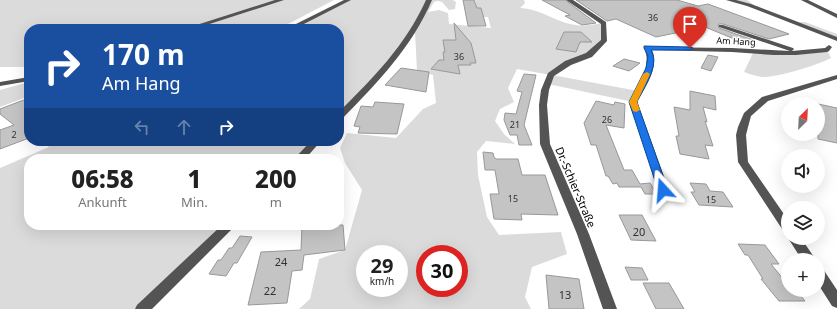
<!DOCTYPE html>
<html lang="de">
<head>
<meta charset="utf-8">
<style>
  :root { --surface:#fff; --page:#f6f6f6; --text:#222; --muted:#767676 }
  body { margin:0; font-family:"Noto Sans",sans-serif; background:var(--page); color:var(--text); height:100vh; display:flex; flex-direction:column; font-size:15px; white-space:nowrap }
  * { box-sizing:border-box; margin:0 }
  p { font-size:13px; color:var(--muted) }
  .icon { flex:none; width:22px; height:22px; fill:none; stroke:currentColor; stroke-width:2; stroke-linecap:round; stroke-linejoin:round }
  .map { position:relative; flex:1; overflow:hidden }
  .drawer { position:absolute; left:24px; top:154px; width:320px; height:76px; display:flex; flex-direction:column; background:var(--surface); border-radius:16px; box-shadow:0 4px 16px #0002 }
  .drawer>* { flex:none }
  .banner { position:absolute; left:24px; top:24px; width:320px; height:122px; border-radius:16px; box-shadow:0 4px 16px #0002; background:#1a4fa0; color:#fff; overflow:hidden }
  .needle { width:26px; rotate:24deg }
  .controls { position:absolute; left:781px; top:97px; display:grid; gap:8px }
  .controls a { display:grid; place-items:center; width:44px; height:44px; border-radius:50%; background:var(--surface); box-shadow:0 4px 16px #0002; font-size:20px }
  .speed { position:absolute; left:356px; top:245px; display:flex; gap:8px; font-size:20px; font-weight:700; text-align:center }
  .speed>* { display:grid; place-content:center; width:52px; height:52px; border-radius:50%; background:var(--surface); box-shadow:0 4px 16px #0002; line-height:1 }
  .speed small { font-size:10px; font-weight:400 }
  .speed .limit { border:6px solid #d22; background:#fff; color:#111 }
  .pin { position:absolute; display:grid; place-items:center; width:34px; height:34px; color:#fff; margin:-41px -17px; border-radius:50% 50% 50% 0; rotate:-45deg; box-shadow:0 0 4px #0007 }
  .pin .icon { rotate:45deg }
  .me { position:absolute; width:44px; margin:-22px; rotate:341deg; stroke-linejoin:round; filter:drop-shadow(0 0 3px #0008) }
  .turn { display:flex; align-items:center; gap:14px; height:84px; padding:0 12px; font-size:18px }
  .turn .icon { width:52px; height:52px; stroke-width:2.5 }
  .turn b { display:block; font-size:28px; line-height:34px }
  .lanes { display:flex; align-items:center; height:38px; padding:0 12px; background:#0003; justify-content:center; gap:20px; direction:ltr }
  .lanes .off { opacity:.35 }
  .eta { display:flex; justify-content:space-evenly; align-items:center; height:68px; text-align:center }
  .eta b { font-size:24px; font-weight:800; line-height:28px }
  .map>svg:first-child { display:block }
  .green { fill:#dbdbdb; fill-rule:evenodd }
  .building { fill:#c4c4c4; stroke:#989898 }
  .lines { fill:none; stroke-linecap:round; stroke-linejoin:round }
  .minor { fill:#545454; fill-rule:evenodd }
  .route { fill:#1a73e8; stroke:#114b97 }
  .slow { fill:#f59e0b }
  .labels { text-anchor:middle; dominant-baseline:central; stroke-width:3; stroke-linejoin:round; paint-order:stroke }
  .number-label { font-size:9px; fill:#313131 }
  .far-street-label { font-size:9px; fill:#000; stroke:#fff }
  .street-label { font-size:11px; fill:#000; stroke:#fff }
  .near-number-label { font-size:11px; fill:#313131 }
</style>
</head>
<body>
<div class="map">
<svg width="837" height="309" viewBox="0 0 837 309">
  <rect width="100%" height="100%" fill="#fff"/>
  <path class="green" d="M 0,0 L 334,0 L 286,25 L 275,29 L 29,29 L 29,67 L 0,67 Z
    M 348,0 L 453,0 L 456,2 L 455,9 L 449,10 L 442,2 L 438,1 L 434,2 L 428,12 L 439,10 L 448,13 L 449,24 L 491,28 L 488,17 L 483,17 L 477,8 L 475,0 L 472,0 L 524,0 L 525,3 L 520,8 C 539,8 557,23 576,25 C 585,27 595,24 604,23 L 604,41 L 589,55 L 552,75 L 638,91 L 633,102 L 548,84 L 551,75 L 517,69 L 508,88 L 514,102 L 500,109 L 495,121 L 504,134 L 515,144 L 486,141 L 477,152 L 478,175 L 487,217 L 499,235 L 561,232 L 567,254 L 532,267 L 525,297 L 531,309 L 299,309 L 310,299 L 319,259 L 345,250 L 362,190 L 345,163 L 340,148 L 347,133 L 396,138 L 423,109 L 436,103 L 433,75 L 417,71 L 415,32 L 339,117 L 339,29 L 294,29 ZM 365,254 L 399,254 L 399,288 L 365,288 ZM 425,254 L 459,254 L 459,288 L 425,288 Z
    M 729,0 L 747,0 L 754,5 L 799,22 L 805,22 L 837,34 L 837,39 L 749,5 Z
    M 827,50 L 831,58 C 818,65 776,78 762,77 C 756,76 749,74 744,72 L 754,51 L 774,53 Z
    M 29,82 L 29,96 L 0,107 L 0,90 Z
    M 42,141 L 316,141 L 299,159 L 29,159 L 29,225 L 230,225 L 142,309 L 0,309 L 0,168 L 49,147 Z"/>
  <path class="building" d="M 463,0 L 474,0 L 477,8 L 481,8 L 486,26 L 468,26 Z
    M 542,0 L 565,0 L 596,23 L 582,25 L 565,16 L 570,15 Z
    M 576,0 L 677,0 L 698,6 L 708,4 L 789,34 L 769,39 L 723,24 L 719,24 L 718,25 L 719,28 L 756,41 L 744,43 L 705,27 L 656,37 L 616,19 L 607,21 Z
    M 454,23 L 471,43 L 476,63 L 470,63 L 471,65 L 458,65 L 460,74 L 431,69 L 439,60 L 444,60 L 443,52 L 445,52 L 443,40 L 456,40 Z
    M 564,32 L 581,32 L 592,42 L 580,42 L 576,52 L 556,49 Z
    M 708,55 L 718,57 L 711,71 L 701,68 Z
    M 624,59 L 640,63 L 629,71 L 613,66 Z
    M 401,68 L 429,72 L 426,92 L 385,85 Z
    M 524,74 L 536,75 L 524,125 L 532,145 L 519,145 L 517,135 L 510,135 L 504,120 L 505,113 L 516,114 L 522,92 L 517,91 Z
    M 690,91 L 715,96 L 716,110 L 703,107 L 707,122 L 705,121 L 713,146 L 705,145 L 709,159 L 680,154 L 676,136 L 679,136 L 674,107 L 690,110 Z
    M 29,98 L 29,138 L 0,149 L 0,130 L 14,125 L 0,114 L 0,109 Z
    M 596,101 L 614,105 L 615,102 L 625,104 L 624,128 L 606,125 L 624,170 L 632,170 L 640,184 L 650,183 L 657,194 L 645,194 L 641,187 L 619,187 L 617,183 L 613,184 L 608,176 L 606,176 L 596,145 L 591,145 L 584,123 Z
    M 375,102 L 404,104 L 397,134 L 358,133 L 360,127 L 354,126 L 361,106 L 373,107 Z
    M 818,104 L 837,108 L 837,143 L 818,139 Z
    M 483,152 L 493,153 L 494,157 L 496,159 L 518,159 L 522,175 L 545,175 L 558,215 L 521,214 L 522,220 L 494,219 L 490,194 L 499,194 L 495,170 L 485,170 Z
    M 690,183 L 706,184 L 710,191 L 723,192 L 733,207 L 699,205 L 691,192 L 695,192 Z
    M 619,215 L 642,215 L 656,241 L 631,240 Z
    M 302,225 L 343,225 L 345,250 L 304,255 L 302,270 L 292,271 L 287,303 L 248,305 L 261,252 L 301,250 Z
    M 240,236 L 252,237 L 237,263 L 234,263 L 226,276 L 209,274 L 218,260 L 221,260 L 229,248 L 232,248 Z
    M 738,244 L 765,245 L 779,264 L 771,264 L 788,285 L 788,290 L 796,290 L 805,301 L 779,301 L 761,279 L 763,279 L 748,255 L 745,255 Z
    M 625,267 L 642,268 L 648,280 L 631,280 Z
    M 546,275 L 579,279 L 584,309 L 549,309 Z
    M 643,283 L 669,283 L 684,309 L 656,309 Z"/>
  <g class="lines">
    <path class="minor" d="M 275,0 L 284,0 L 194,29 L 184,29 Z
      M 344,0 L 351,0 L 294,29 L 286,29 Z
      M 426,0 L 432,0 C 412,47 378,82 342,119 L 339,120 L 339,112 C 374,77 405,46 426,0 Z
      M 566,0 L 573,0 L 606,22 L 607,41 L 592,57 L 571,65 L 554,76 L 549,90 L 547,105 L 550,144 L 589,234 L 617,309 L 603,309 L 577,234 L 540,144 L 539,105 L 541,90 L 548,73 L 565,61 L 586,53 L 601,40 L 601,24 Z
      M 726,0 L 736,0 L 751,4 L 837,37 L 837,41 L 747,6 Z
      M 801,0 L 808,0 L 837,14 L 837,18 Z
      M 719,25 L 723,25 L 793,48 L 794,49 L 792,51 L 825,48 L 829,45 L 832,47 L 829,51 L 827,52 L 796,55 L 774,55 L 732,52 L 652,50 C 660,67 645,87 637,102 L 669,190 L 667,193 L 659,193 L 629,102 C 637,85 653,67 644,48 L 645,47 L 732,48 L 790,51 L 719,27 Z
      M 837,75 L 837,79 L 768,101 L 751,116 L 748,127 L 746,135 L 748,162 L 788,220 L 788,233 L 784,232 L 738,162 L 736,135 L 738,127 L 744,113 L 762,97 Z
      M 29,77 L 29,81 L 0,86 L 0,82 Z
      M 311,141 L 321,141 L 305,159 L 294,159 Z
      M 222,225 L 236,225 L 152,309 L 135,309 L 137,305 Z
      M 788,238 L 801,238 L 816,260 L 802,260 Z
      M 818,268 L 823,269 L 837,290 L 837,308 L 832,306 L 818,284 Z"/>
  </g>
  <path class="route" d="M 644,46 L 690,47 L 693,48 L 690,50 L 651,50 C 660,66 644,87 637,102 L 668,190 L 663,193 L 658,190 L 629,102 L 646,68 L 648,56 L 644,48 Z"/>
  <path class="slow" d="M 647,72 L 650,74 L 637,102 L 640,110 L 636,112 L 633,111 L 629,102 L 643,74 Z"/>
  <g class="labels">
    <g class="number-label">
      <text x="653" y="17">36</text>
      <text x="459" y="56">36</text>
      <text x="607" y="119">26</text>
      <text x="515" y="124">21</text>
      <text x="14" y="134">2</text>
      <text x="513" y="198">15</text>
      <text x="711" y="199">15</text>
    </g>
    <g class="far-street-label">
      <text transform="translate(736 41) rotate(3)">Am Hang</text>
    </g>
    <g class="street-label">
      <text transform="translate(576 187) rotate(67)">Dr.-Schier-Straße</text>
    </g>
    <g class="near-number-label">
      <text x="639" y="231">20</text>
      <text x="281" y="261">24</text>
      <text x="270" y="290">22</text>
      <text x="565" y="294">13</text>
    </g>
  </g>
</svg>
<div class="controls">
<a><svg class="needle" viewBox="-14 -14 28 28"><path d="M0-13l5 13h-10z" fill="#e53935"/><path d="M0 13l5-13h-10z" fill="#767676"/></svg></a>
<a><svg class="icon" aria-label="sound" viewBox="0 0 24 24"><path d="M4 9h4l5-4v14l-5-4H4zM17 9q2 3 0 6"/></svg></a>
<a><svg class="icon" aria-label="layers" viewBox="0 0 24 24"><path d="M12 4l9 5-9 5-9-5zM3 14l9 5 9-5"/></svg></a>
<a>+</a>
</div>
<div class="speed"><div>29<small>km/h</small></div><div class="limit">30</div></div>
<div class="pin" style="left:690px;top:48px;background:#d93025"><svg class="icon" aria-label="arrive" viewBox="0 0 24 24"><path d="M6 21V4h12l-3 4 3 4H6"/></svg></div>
<svg class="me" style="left:663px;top:190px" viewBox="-20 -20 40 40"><path d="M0-17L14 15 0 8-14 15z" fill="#1a73e8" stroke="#fff" stroke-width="4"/></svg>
<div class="banner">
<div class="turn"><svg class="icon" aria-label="right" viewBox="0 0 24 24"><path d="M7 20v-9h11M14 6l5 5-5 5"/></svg><div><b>170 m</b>Am Hang</div></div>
<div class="lanes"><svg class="icon off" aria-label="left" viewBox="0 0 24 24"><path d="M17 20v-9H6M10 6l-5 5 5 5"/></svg><svg class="icon off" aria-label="ahead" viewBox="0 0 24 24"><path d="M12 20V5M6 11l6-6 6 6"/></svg><svg class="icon" aria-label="right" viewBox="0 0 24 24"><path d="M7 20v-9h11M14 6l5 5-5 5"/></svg></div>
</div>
<section class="drawer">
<div class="eta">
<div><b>06:58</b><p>Ankunft</p></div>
<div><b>1</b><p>Min.</p></div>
<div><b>200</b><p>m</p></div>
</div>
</section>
</div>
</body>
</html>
